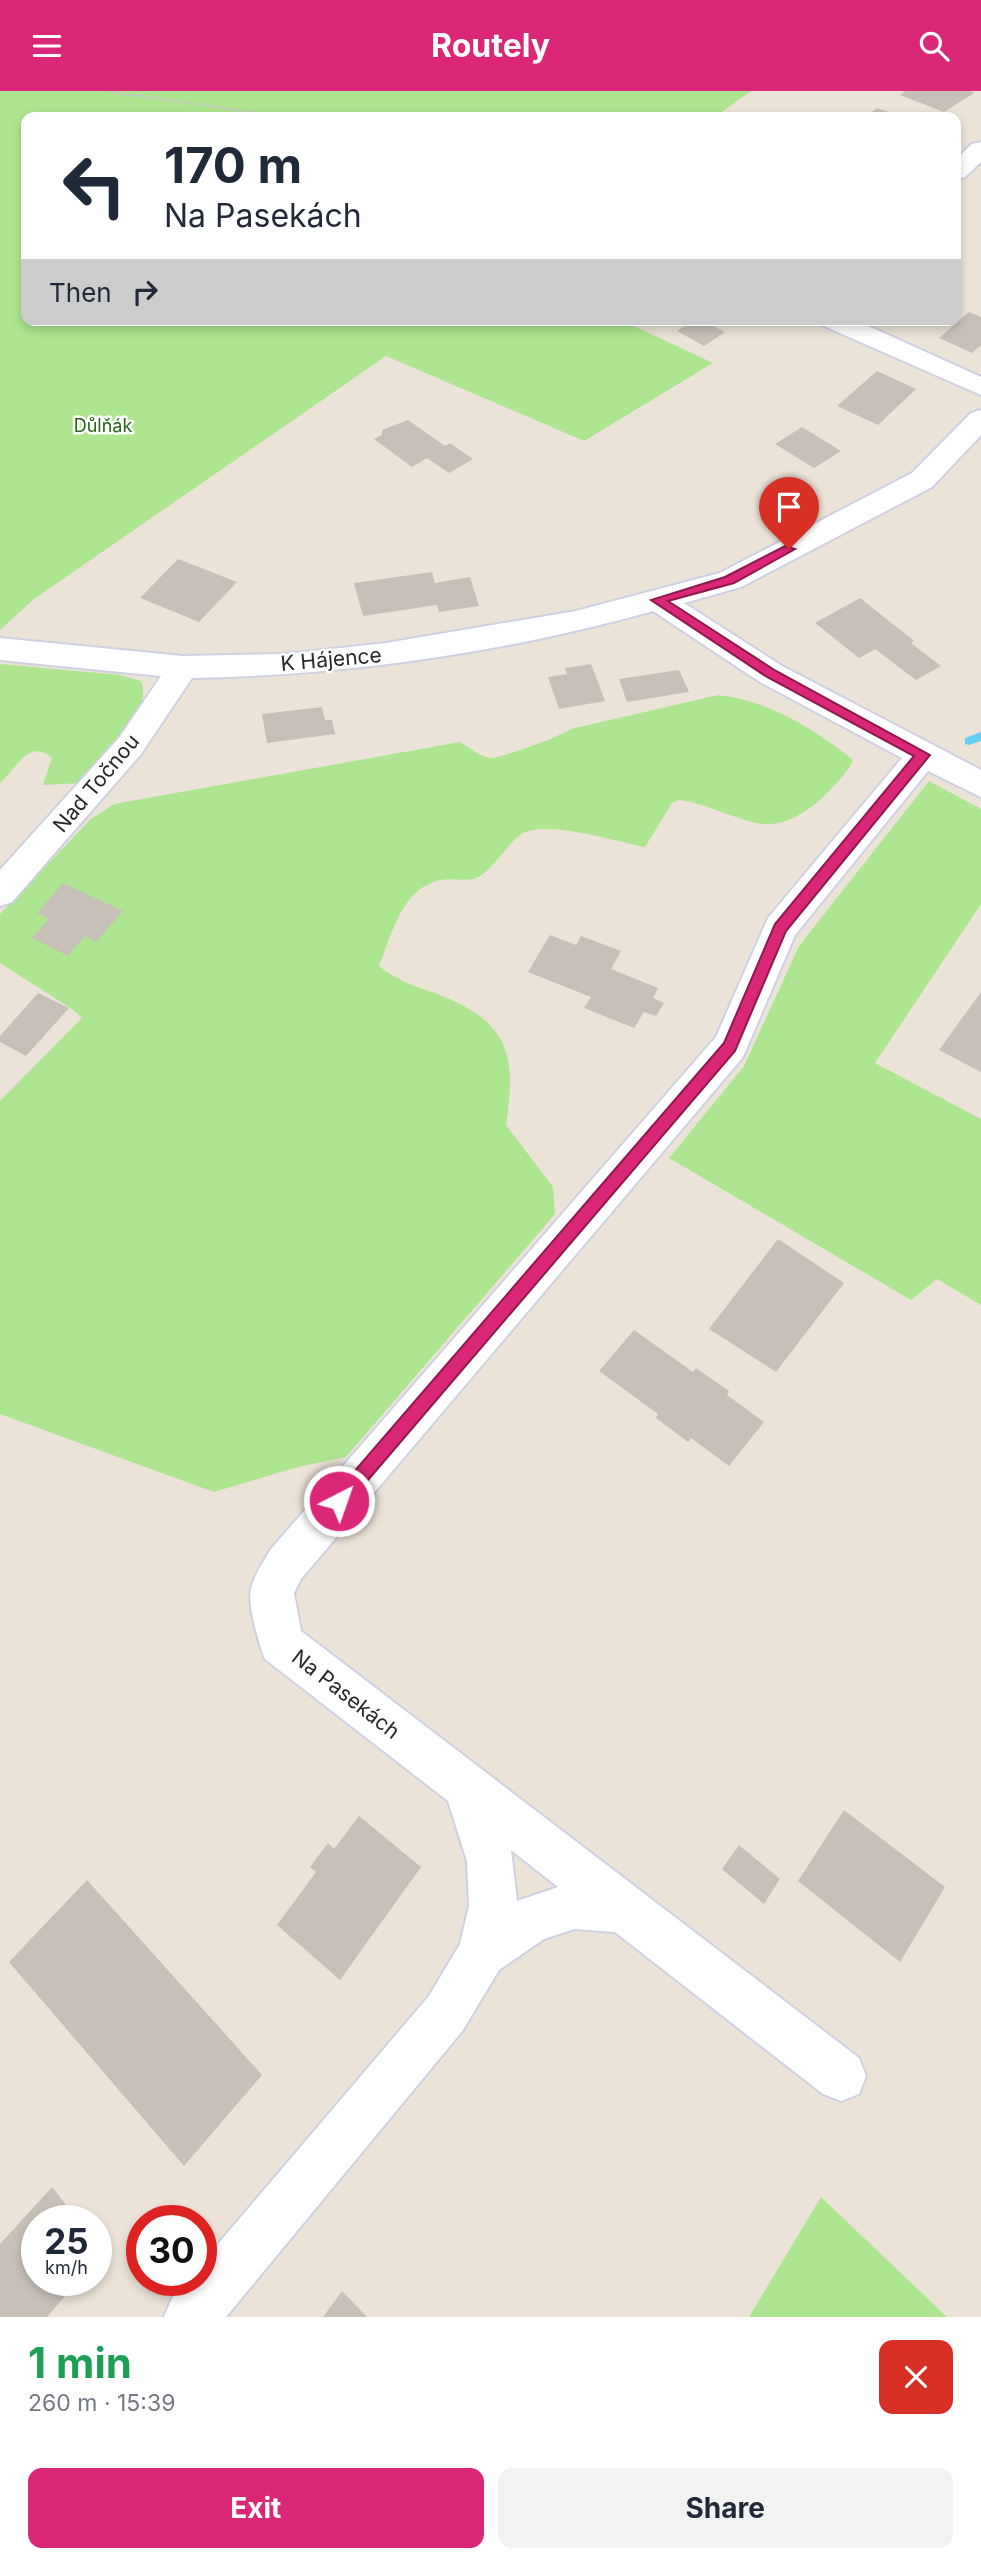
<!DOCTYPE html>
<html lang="en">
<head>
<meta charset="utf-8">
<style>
  :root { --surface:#fff; --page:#f2f2f3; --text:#1f2937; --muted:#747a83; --accent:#db2777 }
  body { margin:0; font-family:Inter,sans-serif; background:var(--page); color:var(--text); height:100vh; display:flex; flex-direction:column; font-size:26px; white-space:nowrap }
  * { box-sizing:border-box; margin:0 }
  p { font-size:23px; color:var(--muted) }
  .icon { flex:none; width:38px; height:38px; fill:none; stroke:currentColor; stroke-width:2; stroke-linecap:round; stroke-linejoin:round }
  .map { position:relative; height:2226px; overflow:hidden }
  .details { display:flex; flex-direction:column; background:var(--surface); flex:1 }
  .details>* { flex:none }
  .guide { position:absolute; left:21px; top:21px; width:940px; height:214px; border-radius:14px; box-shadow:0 4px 10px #0003; background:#fff; color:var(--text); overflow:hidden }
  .speed { position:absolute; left:21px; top:2114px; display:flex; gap:14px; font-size:35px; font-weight:700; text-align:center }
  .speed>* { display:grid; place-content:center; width:91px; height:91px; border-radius:50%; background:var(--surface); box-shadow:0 4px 10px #0003; line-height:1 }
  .speed small { font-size:18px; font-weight:400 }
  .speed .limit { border:10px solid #d22; background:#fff; color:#111 }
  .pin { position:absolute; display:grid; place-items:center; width:60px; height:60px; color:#fff; margin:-72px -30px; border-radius:50% 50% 50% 0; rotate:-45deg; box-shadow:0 0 7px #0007 }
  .pin .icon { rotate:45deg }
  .me { position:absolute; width:77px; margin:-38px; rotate:41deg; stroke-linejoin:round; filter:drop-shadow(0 0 5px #0008) }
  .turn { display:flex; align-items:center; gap:24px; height:147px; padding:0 28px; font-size:32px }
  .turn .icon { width:91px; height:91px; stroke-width:2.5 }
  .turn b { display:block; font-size:49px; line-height:60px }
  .then { display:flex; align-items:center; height:66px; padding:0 28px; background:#0003; gap:14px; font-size:26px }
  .round { display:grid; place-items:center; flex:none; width:74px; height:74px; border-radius:14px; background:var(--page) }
  .overview { display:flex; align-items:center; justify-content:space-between; height:119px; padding:0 28px }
  h1 { font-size:42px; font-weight:700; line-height:52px; color:#1e9e55 }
  .button { display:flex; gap:14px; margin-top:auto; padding:14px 28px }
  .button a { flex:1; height:80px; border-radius:14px; background:var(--accent); color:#fff; font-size:28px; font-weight:700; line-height:80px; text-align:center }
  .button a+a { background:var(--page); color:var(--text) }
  header { display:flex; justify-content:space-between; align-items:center; height:91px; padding:0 28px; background:var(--accent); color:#fff; font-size:32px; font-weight:700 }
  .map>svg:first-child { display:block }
  .green { fill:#aee591 }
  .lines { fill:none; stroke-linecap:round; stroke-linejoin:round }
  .stream { fill:#65cef3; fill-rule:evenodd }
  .building { fill:#c6c0b8 }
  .minor-casing { stroke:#cdd1e2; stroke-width:4 }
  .path { stroke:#c7c7c7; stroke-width:2.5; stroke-dasharray:3.5 2.5; stroke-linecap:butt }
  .minor { fill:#fff; fill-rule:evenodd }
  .route { fill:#db2777; stroke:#8e194d; stroke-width:2 }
  .labels { text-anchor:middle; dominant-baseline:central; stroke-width:5; stroke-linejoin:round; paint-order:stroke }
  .far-park-label { font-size:18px; fill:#276616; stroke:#fff }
  .street-label { font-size:21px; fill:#282828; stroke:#fff }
</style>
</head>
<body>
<header><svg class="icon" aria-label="menu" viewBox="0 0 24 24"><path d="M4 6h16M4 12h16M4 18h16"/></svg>Routely<svg class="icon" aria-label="search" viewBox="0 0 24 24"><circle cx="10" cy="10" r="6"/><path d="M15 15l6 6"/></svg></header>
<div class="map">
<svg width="981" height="2226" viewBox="0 0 981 2226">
  <rect width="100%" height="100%" fill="#ebe3d8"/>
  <path class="green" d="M 0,0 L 751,0 L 715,26 L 26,26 L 26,229 L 621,229 L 713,272 L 584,350 L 386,265 L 34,508 L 0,539 Z
    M 0,573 L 120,584 L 141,590 C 154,623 102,668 82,692 L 43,694 L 52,667 C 28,646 16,679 0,692 Z
    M 718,604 C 767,609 815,638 853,669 L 849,677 C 828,704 794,740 756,732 C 730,726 705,712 679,709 L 672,712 L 645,756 C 617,751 543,727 520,744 C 504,755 493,782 473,788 C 463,790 451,787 441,789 C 402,796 392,843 379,875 C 397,890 416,895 437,903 C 509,930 517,964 506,1034 L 553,1096 L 555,1123 L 346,1366 L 298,1376 L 214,1401 L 0,1323 L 0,1010 L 82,927 L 72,918 L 0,872 L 0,823 L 91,728 L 114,713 L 460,651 C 468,656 480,665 489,667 C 501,668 560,645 571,638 Z
    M 929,690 L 981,718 L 981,813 L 875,972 L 981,1028 L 981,1214 L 937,1188 L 911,1209 L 669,1067 L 744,975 L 799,855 Z
    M 821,2106 L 947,2226 L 749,2226 Z"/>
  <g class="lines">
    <path class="stream" d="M 981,641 L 981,650 L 969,654 L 965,653 L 965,647 Z"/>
  </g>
  <path class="building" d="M 905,0 L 970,0 L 974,2 L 944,21 L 900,4 Z
    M 877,17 L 902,26 L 865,26 Z
    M 969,221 L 981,226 L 981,254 L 972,262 L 939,247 Z
    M 694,229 L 702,229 L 725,241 L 704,255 L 677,240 Z
    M 877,280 L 916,298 L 878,334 L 837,315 Z
    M 408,329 L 445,355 L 450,352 L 473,368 L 449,382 L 427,367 L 412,376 L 374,348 L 382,344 L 382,339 Z
    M 802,336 L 841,360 L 814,377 L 775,353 Z
    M 178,468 L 237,491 L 199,531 L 140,507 Z
    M 432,481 L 435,492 L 470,486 L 479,515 L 439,521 L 437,514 L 363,525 L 354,492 Z
    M 860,507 L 914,550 L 911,552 L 941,575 L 916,589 L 875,558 L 859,567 L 815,532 Z
    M 591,573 L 605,610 L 559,618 L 548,586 L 567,583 L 565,577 Z
    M 679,579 L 689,601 L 627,611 L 619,588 Z
    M 322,616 L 325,629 L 332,629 L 335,643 L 267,652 L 262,623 Z
    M 63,792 L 123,820 L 96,851 L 85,845 L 68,865 L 32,847 L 49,828 L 37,822 Z
    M 550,844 L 576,854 L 581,845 L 621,860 L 611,878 L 658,897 L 653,907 L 664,912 L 656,925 L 644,921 L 634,937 L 584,917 L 591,906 L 528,881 Z
    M 981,901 L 981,981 L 939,959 Z
    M 38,902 L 69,917 L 26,965 L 0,951 L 0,945 Z
    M 778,1148 L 844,1192 L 776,1281 L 709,1238 Z
    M 634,1239 L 693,1281 L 696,1277 L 729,1300 L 727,1304 L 764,1331 L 729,1375 L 691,1347 L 688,1351 L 656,1327 L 658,1323 L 599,1280 Z
    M 844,1719 L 945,1796 L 900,1871 L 798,1790 Z
    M 359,1725 L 421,1776 L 340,1889 L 277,1834 L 316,1781 L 310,1776 L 328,1752 L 334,1758 Z
    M 739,1754 L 780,1788 L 764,1813 L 722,1778 Z
    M 87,1789 L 262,1984 L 184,2075 L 9,1871 Z
    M 52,2096 L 79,2130 L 37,2130 L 37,2189 L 79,2189 L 47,2226 L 0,2226 L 0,2153 Z
    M 342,2200 L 367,2226 L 323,2226 Z"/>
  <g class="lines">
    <g class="minor-casing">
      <path id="minor" d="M 981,51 L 981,71 L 965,86 L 956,88 L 956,68 L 972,53 Z
        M 820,229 L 855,229 L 981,286 L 981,304 L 824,235 Z
        M 981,319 L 981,344 L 932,396 L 741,496 L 684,512 L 782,575 L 981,679 L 981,706 L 928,680 L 795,844 L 743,966 L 301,1488 L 294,1502 L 301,1540 L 859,1967 L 866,1985 L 859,2003 L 841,2010 L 823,2003 L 615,1841 L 574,1838 L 544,1848 L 499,1879 L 463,1939 L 226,2226 L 164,2226 L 172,2207 L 187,2189 L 201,2189 L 201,2173 L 429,1905 L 460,1853 L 469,1815 L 467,1770 L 448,1710 L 265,1568 C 259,1553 247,1513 251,1498 C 254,1484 264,1470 271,1458 L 716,946 L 768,827 L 902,667 L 760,591 L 653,520 C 503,562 347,584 192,587 L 141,663 L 12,811 L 0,815 L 0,779 L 119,647 L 161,585 L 0,569 L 0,547 L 183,565 L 286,563 L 386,552 L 576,520 L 720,482 L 912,382 L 971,322 ZM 511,1759 L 558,1796 L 517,1810 Z"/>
    </g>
    <path class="path" d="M 106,0 L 287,26"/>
    <use href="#minor" class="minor"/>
  </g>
  <path class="route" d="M 785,455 L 795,458 L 734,492 L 668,510 L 776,580 L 930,664 L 786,840 L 735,960 L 345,1416 L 339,1419 L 333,1416 L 330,1410 L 333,1405 L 724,952 L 775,833 L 914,665 L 767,586 L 651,509 L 725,486 Z"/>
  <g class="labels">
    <g class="far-park-label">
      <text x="103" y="334">Důlňák</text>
    </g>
    <g class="street-label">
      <text transform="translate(331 568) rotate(-5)">K Hájence</text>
      <text transform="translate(96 692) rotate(-50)">Nad Točnou</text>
      <text transform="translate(346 1603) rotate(38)">Na Pasekách</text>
    </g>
  </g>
</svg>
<div class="speed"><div>25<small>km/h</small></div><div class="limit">30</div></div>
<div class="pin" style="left:789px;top:458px;background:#d93025"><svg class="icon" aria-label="arrive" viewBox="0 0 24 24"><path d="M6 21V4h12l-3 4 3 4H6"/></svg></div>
<svg class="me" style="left:339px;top:1410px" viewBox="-20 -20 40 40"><circle r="17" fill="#db2777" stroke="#fff" stroke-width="3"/><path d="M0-11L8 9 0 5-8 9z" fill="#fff"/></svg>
<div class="guide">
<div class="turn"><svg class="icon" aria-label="left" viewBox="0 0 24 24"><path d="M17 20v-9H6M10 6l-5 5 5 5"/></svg><div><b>170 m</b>Na Pasekách</div></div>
<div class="then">Then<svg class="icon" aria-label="right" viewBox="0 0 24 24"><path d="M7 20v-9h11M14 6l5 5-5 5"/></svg></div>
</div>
</div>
<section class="details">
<div class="overview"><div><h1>1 min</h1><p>260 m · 15:39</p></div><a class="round" style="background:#d93025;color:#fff"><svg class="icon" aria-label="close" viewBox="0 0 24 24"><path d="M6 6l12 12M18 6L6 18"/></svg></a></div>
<div class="button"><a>Exit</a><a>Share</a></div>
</section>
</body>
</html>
